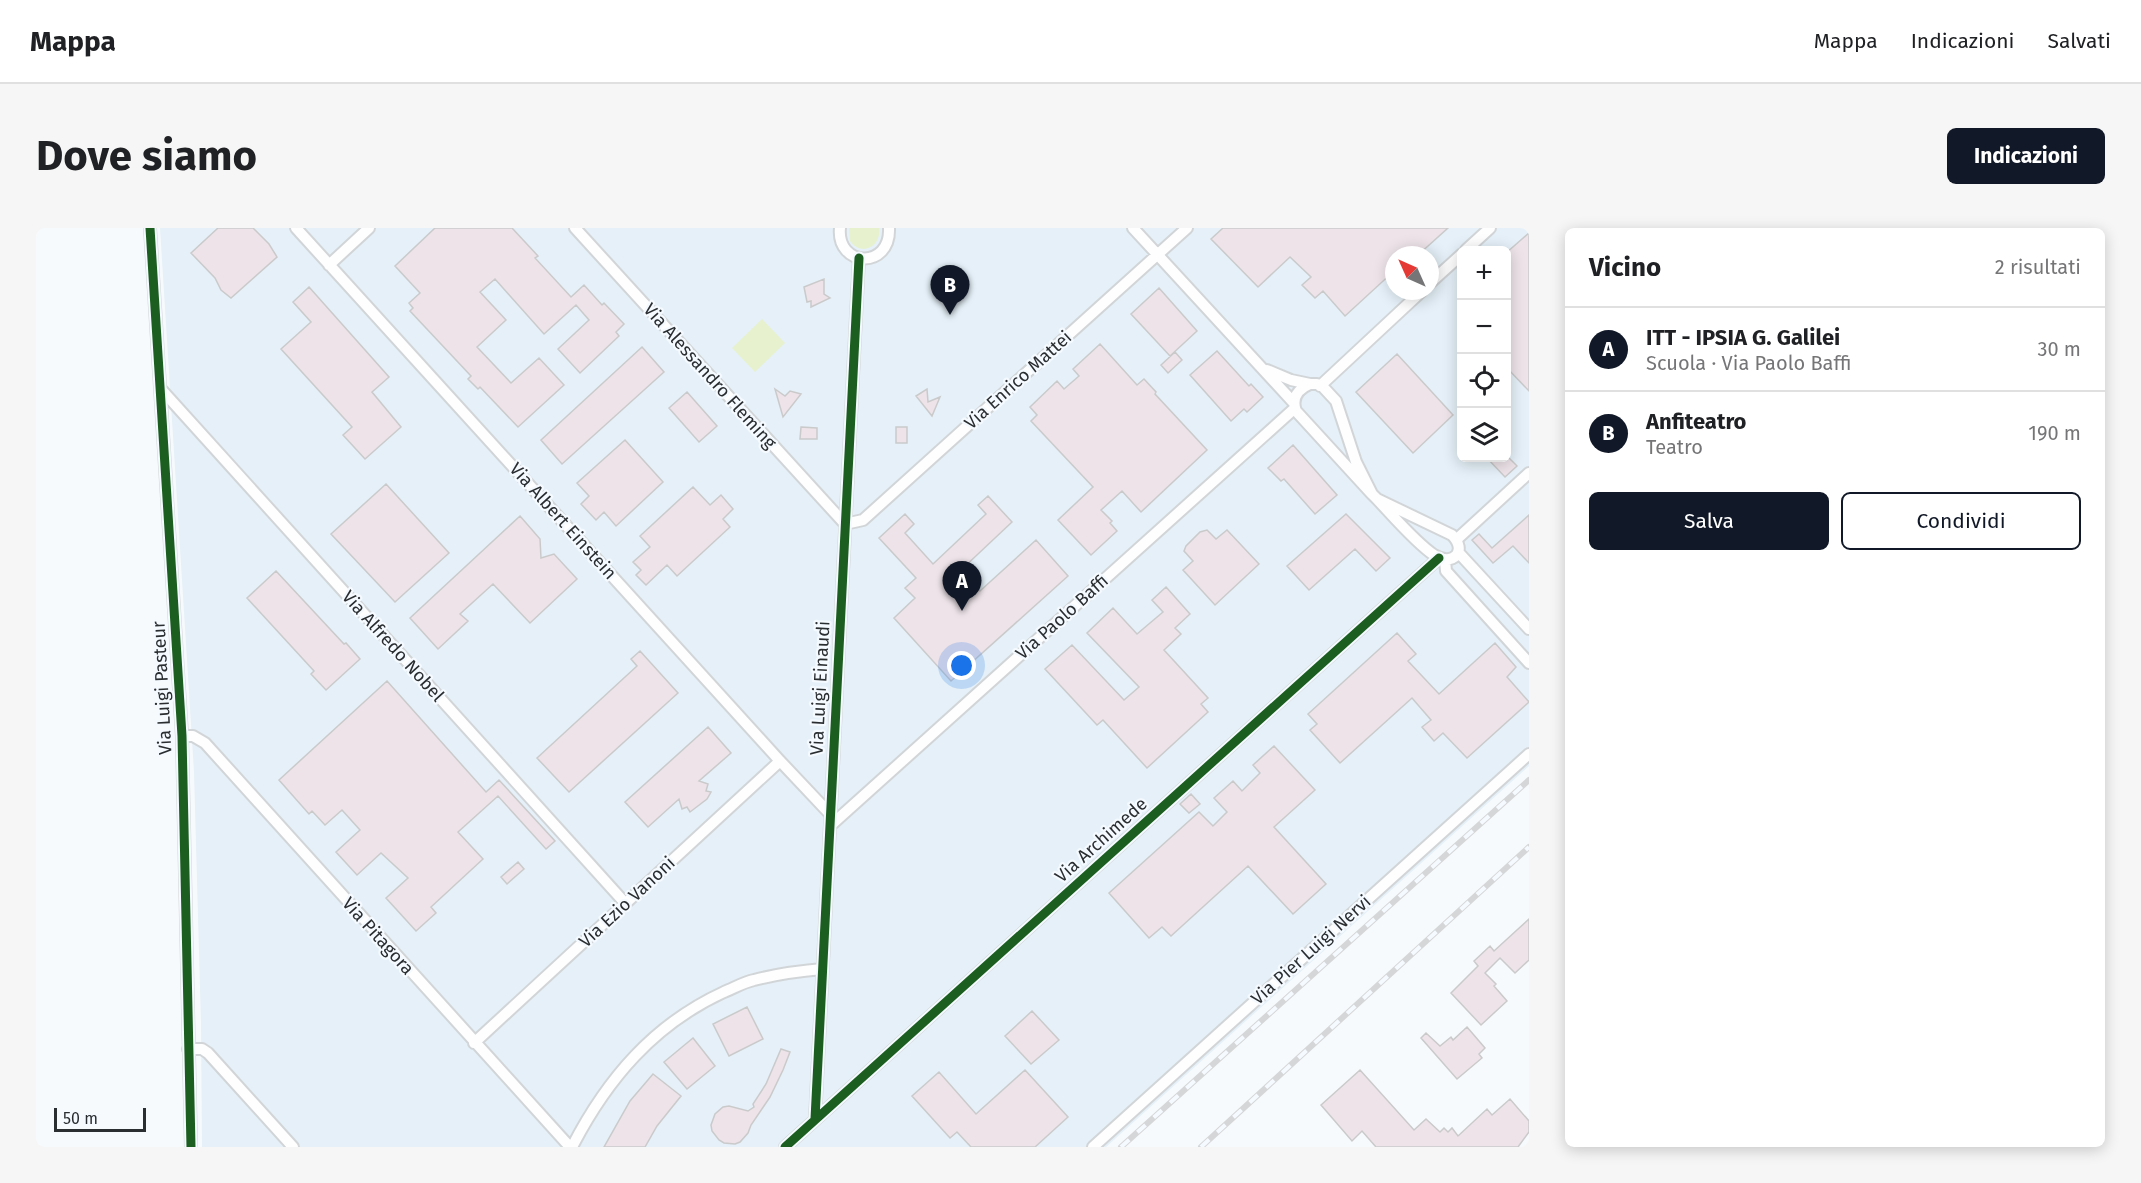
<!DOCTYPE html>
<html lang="it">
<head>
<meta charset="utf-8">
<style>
  :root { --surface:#fff; --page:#f6f6f6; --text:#202124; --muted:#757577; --line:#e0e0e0; --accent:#111827 }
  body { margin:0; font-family:"Fira Sans",sans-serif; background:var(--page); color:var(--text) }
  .controls { position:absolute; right:18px; top:18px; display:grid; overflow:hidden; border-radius:9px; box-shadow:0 3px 15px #0003 }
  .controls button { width:54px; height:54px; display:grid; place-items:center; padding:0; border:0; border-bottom:2px solid var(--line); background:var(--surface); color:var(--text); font:30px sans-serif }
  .compass { position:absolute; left:1349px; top:18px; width:54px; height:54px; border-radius:50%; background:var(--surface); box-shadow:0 3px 15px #0003; rotate:315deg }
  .scale { position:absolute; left:18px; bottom:15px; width:92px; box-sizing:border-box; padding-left:6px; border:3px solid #2b2e31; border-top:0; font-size:16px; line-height:21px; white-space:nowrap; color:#2b2e31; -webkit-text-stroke:4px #f4faff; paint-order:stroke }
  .you { position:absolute; left:926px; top:438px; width:21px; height:21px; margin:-15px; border:4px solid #fff; border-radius:50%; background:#1a73e8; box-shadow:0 0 0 9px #1a73e833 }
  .badge { display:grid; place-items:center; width:39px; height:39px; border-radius:50%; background:var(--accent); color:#fff; font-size:20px; font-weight:700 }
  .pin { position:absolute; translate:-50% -50px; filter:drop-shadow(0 2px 3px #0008) }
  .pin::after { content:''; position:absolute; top:32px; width:21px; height:18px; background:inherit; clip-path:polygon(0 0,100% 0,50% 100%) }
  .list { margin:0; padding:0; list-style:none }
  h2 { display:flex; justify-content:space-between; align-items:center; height:78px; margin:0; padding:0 24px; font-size:26px }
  h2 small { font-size:20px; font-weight:400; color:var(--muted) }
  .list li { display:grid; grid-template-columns:39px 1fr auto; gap:18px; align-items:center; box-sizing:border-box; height:84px; padding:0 24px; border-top:2px solid var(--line) }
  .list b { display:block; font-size:22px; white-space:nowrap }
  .list p { margin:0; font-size:20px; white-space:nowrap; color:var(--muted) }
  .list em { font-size:20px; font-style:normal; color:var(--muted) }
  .actions { display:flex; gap:12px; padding:18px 24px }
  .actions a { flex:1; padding:14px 0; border:2px solid var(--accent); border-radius:9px; text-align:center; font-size:21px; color:var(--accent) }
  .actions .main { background:var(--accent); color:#fff }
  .icon { flex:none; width:33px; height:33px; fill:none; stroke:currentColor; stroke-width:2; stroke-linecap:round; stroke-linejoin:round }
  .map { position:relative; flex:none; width:1493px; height:919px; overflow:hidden; border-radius:9px }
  header { display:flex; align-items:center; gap:36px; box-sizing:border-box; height:84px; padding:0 30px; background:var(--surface); border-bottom:2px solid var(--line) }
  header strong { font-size:28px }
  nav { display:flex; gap:33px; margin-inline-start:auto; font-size:21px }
  .intro { display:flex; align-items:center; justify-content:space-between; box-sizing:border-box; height:144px; padding:0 36px }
  h1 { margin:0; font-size:42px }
  .button { padding:15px 27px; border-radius:9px; background:var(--accent); color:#fff; font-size:21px; font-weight:700 }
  main { display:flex; gap:36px; padding:0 36px }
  aside { flex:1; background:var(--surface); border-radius:9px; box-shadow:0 3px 15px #0003 }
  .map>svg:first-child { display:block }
  .built { fill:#e5f0f8; fill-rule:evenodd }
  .green { fill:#e8f1ce }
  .building { fill:#ede3e9; stroke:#cacacb; stroke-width:1.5 }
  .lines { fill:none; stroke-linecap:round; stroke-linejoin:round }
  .minor-casing { stroke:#d2d5d7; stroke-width:14 }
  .minor { stroke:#fefeff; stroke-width:10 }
  .rail-casing { stroke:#d5d6d7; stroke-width:6 }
  .rail { stroke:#f4faff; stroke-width:4; stroke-dasharray:11; stroke-linecap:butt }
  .cycleway-casing { stroke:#f4faff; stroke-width:13 }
  .cycleway { stroke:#1b5e20; stroke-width:9 }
  .labels { text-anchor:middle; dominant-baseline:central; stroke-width:4.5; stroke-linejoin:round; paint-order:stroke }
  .street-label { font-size:18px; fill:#2b2e31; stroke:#f4faff }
</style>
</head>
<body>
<header>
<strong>Mappa</strong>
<nav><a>Mappa</a><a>Indicazioni</a><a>Salvati</a></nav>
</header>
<div class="intro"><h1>Dove siamo</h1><a class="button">Indicazioni</a></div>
<main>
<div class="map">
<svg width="1493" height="919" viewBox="0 0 1493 919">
  <rect width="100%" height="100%" fill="#f7fafc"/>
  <path class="built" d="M124,0h1369v538l-423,381h-904l-1,-123 -7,-252zM1426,22h44v208h-44zM1358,27h36v36h-36z"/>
  <path class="green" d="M813,0h30c3,19 -18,29 -29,13z
    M726,91l23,24 -30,29 -23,-24z"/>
  <path class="building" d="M182,0h35l16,16 8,13 -46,41 -10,-8 -6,-12 -24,-25z
    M399,0h77l26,28 -3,2 36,39 13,-12 18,20 2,-2 20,21 -8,8 3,4 -39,37 -22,-24 31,-29 -13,-15 -32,29 -49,-55 -15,13 26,28 -29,27 34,36 28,-25 25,27 -46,42 -38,-40 -2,2 -10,-10 3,-3 -61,-65 3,-3 -4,-5 11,-10 -25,-27z
    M1187,0h225l-30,27h-24v16l-49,45 -22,-25 -8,7 -13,-13 9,-8 -21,-20 -32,30 -47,-48z
    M1493,5v158l-23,-24v-114z
    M788,51v15l6,4 -19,9v-6l-4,1 -3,-15z
    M273,59l80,90 -17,15 29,35 -36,32 -22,-24 9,-8 -71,-78 30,-27 -18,-20z
    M1123,60l38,43 -27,25 -39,-42z
    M1064,116l37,41 7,-6 12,13 -1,2 52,56 -66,62 -19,-21 -21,19 11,11 -2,2 7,8 -26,24 -33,-35 35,-33 -62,-66 6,-6 -7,-8 27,-26 7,8 15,-13 -6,-7z
    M606,119l22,25 -102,92 -21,-24z
    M1181,123l32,35 2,-2 12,13 -16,15 -3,-3 -13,12 -41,-46z
    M1139,124l7,8 -14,13 -7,-8z
    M1361,126l56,61 -40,38 -57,-61z
    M739,161l10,7 5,-5 11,3 -18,23z
    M891,161l1,13 12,-5 -8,19 -16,-20z
    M651,164l30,34 -18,16 -30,-34z
    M765,199l16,1v11h-17z
    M860,199h11v16h-11z
    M589,212l38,42 -47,44 -12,-14 -8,8 -15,-16 8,-8 -12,-13z
    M1257,217l44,50 -22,19 -31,-35 -3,2 -13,-13z
    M1451,230h22l8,8 -12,11z
    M350,256l63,69 -54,49 -64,-68z
    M657,259l17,18 11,-10 12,14 -10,10 7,8 -53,49 -10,-11 -21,20 -10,-10 5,-5 -8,-8 17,-15 -10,-11z
    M952,268l24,26 -51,48 19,21 56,-51 32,36 -117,105 -57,-63 21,-20 -10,-10 11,-10 -37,-40 26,-24 9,10 -9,9 28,31 53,-50 -8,-9z
    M1310,286l44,44 -14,13 -21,-22 -46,41 -22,-24z
    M1493,287v48l-16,-17 -20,17 -21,-23 7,-6 13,14z
    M484,288l20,23 1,19 13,-4 23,25 -47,44 -37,-39 -33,30 8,7 -30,28 -28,-31z
    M1171,302l9,9 11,-9 32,34 -44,41 -32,-35 10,-9 -9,-10 2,-5 14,-14z
    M240,343l68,73 2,-1 14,16 -34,31 -15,-16 3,-3 -67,-73z
    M1130,359l24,27 -15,14 6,6 -17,16 44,48 -7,6 7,8 -61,56 -44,-48 -6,5 -52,-56 27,-24 52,55 15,-13 -52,-54 26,-25 24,26 26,-22 -11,-12z
    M1361,405l19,21 -8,7 31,33 56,-51 21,24 -9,10 22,25 -62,56 -24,-25 -9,8 -12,-14 9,-7 -19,-22 -72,65 -30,-33 7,-6 -9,-10z
    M604,423l38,42 -109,99 -32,-34 100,-92 -6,-7z
    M351,453l99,111 13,-12 56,61 -9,8 -48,-53 -40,36 25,27 -52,48 5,6 -20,18 -30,-33 22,-20 -27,-25 -24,22 -21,-23 24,-22 -18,-20 -17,15 -13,-14 -3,3 -30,-34z
    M672,499l23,26 -32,28 9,3 -2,7 5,1 -4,7 -17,13 -3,-5 -5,2 -3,-10 -31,28 -23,-25z
    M1238,518l41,44 -41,37 52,57 -33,30 -45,-48 -77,70 -9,-9 -13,11 -40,-45 90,-81 14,14 14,-14 -13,-14 19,-17 9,10 18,-18 -7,-8z
    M1155,566l9,10 -11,9 -9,-9z
    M482,634l6,7 -17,15 -6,-7z
    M1493,691v41l-14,13 -15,-15 -15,15 11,11 -2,2 13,15 -26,24 -30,-32 27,-27 -4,-5 16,-15 4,5z
    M711,779l16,32 -34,17 -16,-32z
    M996,783l27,29 -28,24 -26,-28z
    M1431,799l18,21 -6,6 3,4 -25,21 -36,-41 5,-5 14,13 11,-9 2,3z
    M657,810l22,28 -28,23 -23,-27z
    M745,821l9,3 -7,18 -13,27 -19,28 -3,8 -8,9 -5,2 -11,-1 -5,-3 -7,-9 -1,-6 4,-11 8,-7 6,-1 19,5 6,-4 -1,-3 13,-20z
    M989,842l43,47 -33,30h-64l-14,-15 -7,6 -38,-42 27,-24 37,42z
    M1324,842l54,60 12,-11 14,13 4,-4 4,4 4,-4 6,8 29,-27 5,6 18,-16 19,22v11l-11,15h-142l-14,-16 -10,10 -31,-36z
    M617,846l28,22 -24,30 -12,21h-41l26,-46z"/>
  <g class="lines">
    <g class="minor-casing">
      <path id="minor" d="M114,0l32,508 9,411
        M260,0l484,533 50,53
        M539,0l270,296 18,-4 324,-292
        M804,0c-4,39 51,42 49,0
        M1097,0l161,175
        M1430,22l24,-22
        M293,37l40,-37
        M1394,55l32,-29
        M1231,142l24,10 19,4
        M1274,156h7l6,3 13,14 20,61 16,32 -76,-83c-5,-13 2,-22 14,-27z
        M1284,158l102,-95
        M124,160l465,515
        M1336,266l5,5c16,17 39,44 57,56 19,12 34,-4 18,-20l-75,-36
        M1420,312l73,-67
        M1422,324l71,77
        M1409,332l1,11 83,92
        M146,508h11l12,7 365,404
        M794,598l465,-418
        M438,815l306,-282
        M152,821h14l6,4 85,94
        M779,891l44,-861
        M536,919c35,-68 82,-123 152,-155 10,-4 20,-10 30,-12 23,-6 45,-9 68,-11
        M749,919l654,-589
        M1057,919l436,-393"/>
    </g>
    <use href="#minor" class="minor"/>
    <g class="rail-casing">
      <path id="rail" d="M1085,919l408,-367
        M1165,919l328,-300"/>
    </g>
    <use href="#rail" class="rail"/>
    <g class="cycleway-casing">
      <path id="cycleway" d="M114,0l32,508 9,411
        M779,891l44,-861
        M749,919l654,-589"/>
    </g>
    <use href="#cycleway" class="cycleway"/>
  </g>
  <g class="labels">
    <g class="street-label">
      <text transform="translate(674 148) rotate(48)">Via Alessandro Fleming</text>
      <text transform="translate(982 152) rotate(-42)">Via Enrico Mattei</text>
      <text transform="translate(527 293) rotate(48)">Via Albert Einstein</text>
      <text transform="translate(1026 389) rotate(-42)">Via Paolo Baffi</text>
      <text transform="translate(357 418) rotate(48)">Via Alfredo Nobel</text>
      <text transform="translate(126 460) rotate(-93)">Via Luigi Pasteur</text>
      <text transform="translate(784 460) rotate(-87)">Via Luigi Einaudi</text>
      <text transform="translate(1065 612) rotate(-42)">Via Archimede</text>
      <text transform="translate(591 674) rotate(-43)">Via Ezio Vanoni</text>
      <text transform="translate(342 708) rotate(48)">Via Pitagora</text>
      <text transform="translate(1275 722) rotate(-42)">Via Pier Luigi Nervi</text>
    </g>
  </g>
</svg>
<div class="controls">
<button>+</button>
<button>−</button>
<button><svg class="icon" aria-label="locate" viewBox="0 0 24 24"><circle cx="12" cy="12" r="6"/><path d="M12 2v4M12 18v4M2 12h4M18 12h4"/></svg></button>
<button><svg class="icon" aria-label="layers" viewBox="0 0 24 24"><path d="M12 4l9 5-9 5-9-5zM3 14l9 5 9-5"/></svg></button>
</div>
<svg class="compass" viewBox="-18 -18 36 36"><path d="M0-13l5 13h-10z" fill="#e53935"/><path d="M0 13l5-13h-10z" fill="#757577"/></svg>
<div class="scale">50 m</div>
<div class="you"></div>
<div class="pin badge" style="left:926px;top:383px">A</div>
<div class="pin badge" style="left:914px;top:87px">B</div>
</div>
<aside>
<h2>Vicino<small>2 risultati</small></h2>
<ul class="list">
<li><span class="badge">A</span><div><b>ITT - IPSIA G. Galilei</b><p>Scuola · Via Paolo Baffi</p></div><em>30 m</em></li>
<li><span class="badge">B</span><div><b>Anfiteatro</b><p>Teatro</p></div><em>190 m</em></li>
</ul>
<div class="actions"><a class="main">Salva</a><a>Condividi</a></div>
</aside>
</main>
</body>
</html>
